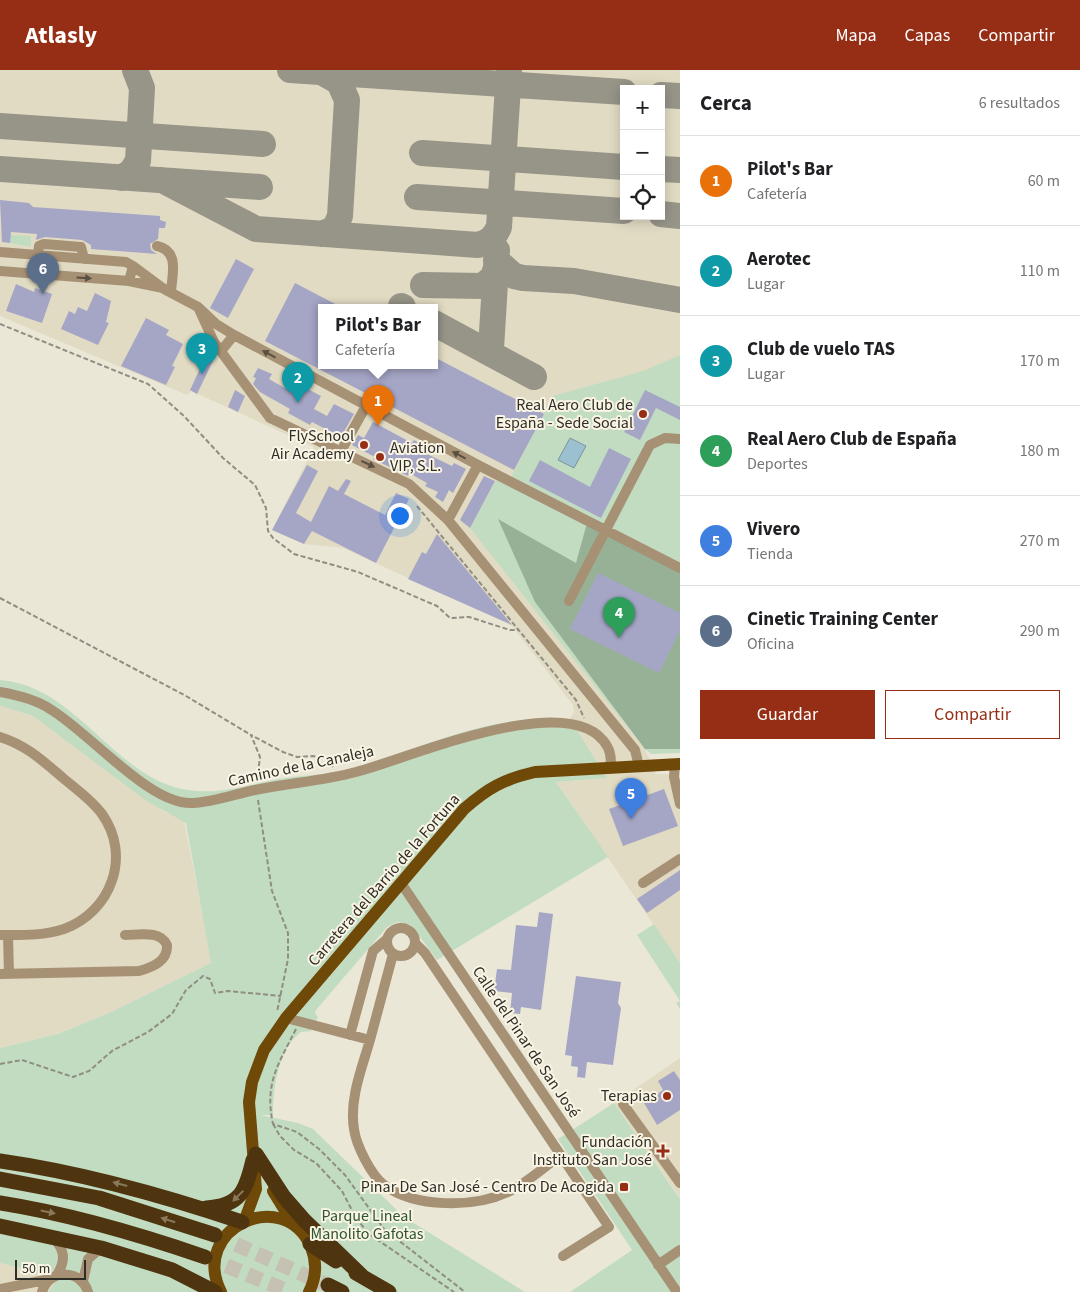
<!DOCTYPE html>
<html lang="es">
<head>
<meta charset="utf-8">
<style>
  :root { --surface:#fff; --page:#f6f6f6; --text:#202124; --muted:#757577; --line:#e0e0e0; --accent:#962e16 }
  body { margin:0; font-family:"Source Sans 3",sans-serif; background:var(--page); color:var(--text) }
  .controls { position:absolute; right:15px; top:15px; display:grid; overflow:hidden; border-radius:0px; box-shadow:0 2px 12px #0003 }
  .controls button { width:45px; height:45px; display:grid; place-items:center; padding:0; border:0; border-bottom:1px solid var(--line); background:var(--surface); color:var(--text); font:25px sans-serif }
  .scale { position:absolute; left:15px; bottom:12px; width:71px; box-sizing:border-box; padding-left:5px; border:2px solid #2f2d27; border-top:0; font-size:14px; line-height:18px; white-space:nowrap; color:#2f2d27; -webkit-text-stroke:4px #f9f4e4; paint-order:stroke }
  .you { position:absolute; left:399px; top:445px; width:18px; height:18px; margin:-12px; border:4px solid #fff; border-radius:50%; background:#1a73e8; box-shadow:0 0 0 8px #1a73e833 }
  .badge { display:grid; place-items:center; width:32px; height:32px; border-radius:50%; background:var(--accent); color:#fff; font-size:16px; font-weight:700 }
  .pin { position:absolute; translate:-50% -41px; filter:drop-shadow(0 1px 2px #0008) }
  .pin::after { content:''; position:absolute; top:26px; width:18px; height:15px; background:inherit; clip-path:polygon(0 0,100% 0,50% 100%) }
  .popup { position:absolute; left:318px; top:234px; width:120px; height:65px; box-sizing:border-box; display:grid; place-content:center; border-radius:0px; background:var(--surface); filter:drop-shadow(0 1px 4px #0005); font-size:16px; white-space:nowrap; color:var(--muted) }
  .popup b { font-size:19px; color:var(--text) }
  .popup::after { content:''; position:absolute; left:50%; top:100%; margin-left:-10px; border:10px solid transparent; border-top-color:var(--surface) }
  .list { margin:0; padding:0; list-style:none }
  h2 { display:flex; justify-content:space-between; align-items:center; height:65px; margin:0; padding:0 20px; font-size:21px }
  h2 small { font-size:16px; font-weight:400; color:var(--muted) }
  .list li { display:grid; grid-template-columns:32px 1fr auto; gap:15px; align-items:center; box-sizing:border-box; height:90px; padding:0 20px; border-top:1px solid var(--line) }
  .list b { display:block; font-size:19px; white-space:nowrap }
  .list p { margin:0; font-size:16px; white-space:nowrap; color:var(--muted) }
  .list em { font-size:16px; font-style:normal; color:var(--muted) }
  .actions { display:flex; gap:10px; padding:15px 20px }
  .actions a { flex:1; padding:11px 0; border:1px solid var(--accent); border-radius:0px; text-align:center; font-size:18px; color:var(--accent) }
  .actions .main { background:var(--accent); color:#fff }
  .icon { flex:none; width:28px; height:28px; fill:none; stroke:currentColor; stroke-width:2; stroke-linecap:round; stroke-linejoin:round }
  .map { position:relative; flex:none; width:680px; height:1222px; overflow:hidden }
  header { display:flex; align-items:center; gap:30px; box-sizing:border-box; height:70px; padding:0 25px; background:var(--accent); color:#fff }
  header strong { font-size:24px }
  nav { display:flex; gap:28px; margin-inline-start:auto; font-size:18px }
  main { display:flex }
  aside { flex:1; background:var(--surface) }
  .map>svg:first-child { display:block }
  .built { fill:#e1dbc3; fill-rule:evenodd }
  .green { fill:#c2dcc2 }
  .forest { fill:#97b197 }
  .water { fill:#9bc0d0; stroke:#7b949d }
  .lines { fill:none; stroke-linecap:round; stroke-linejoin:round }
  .taxiway { stroke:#979488; stroke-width:26 }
  .building { fill:#a5a6c6 }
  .highway-tunnel { stroke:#c5c2b4; stroke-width:15; stroke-dasharray:15 8; stroke-linecap:butt }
  .path { stroke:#908d82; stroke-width:2; stroke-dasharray:5 2.5; stroke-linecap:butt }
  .minor { stroke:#a79175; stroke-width:10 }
  .major { stroke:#6f4907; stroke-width:12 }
  .highway { stroke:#4f350f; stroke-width:15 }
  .oneway { fill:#595042 }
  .oneway2 { fill:#8a785a }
  .poi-dot { fill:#962e16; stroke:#f9f4e4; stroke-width:2 }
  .labels { text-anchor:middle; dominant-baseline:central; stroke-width:4; stroke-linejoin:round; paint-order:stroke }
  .poi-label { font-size:16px; fill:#2f2d27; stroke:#f9f4e4; text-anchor:end }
  .street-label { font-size:16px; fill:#2f2d27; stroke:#f9f4e4 }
  .park-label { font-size:16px; fill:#2d5530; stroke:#f9f4e4 }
</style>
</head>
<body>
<header>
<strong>Atlasly</strong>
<nav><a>Mapa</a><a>Capas</a><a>Compartir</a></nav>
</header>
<main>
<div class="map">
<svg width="680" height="1222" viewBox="0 0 680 1222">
  <rect width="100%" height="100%" fill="#ebe7d7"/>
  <path class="built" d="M0,0h680v495l-35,184 11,25h12l10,6 2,-2v185l-124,-181 51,-4 -37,-59 4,-7 -1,-7 -61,-79 -169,-78 -39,-4 -32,-14 42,-83 -123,-56 -4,4 -187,-79zM624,19h37v127h-37zM322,237h112v58h-112z
    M0,636l33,10 131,96 20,8 28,143 -103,50 -51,21 -58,14z
    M680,988v140l-66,-95z
    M0,1193l29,7 48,22h-77z"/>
  <path class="green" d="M10,165l21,1v11l-21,-4z
    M680,285v398l-29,1 -6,-5 -175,-221 26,-48 11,5 46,-89 90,-25z
    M0,610c81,6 116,106 197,111 28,2 55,-7 82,-12 23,-4 48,-4 71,-10 48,-12 93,-34 141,-44 26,-5 53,-6 79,-6l37,59 -51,4 52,75 -171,103 -26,-35 -14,-3 -10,5 -71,83 -1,3 3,4 -7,14 -10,1c-23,17 -28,56 -28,83h-13l38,8 15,6 91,88 121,75h-477l8,-10 -27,-12 -29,-7v-215l58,-14 51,-21 102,-50 -25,-140 -38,-21 -115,-86 -33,-10z
    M654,854l26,39v46l-4,-6 4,-2 -43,-66z
    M614,1033l66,96v93h-110l62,-42 -74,-111z"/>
  <path class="forest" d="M498,449l78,44 11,-40 93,42v184h-35l-110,-147z"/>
  <path class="water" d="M570,368l16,8 -12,22 -16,-8z"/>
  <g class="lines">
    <path class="taxiway" d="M290,0l334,22
      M321,2l18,10 8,18 -7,116 -5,12 -13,6
      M661,25l19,1
      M0,56l263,18
      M422,83l202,14
      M0,99l260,18
      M661,99l19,1
      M121,108l10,-6 7,-11 4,-73 -7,-18
      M162,110l94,49 222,16c11,-3 16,-7 21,-18l10,-157
      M417,127l207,14
      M661,144l19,2
      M497,180l-6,99 4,7 39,21
      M496,190l18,16 9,2 51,3 106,19
      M423,215l60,1 10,-9 3,-9
      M401,236l2,1
      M434,253l61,33"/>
  </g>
  <path class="building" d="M0,130l29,3 4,4 127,9v4l6,2 -1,6h-6l-1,11 -8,5 1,6 6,4 -66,-5v-4l-9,-5 -37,-3 -9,3 1,-6 -26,-2 -1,11 -8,-1z
    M236,189l18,10 -26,49 -18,-10z
    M295,213l46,24h-19v58h112v-8l110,57 -30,56 -249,-129z
    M16,214l18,8 1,-4 17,6 -10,29 -36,-12z
    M95,223l16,8 -5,21 3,1 -11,22 -37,-16 8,-18 6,3 3,-7 9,4z
    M146,248l23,12 -3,5 17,9 -11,22 3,1 -9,18 -45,-19z
    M205,288l8,3 -16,33 -7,-4z
    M258,298l14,6 -3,5 28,16 5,-9 19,10 -7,13 13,7 7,-12 20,10 -13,23 -29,-15 -2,3 -22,-12 2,-4 -30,-17 -7,-8 3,-6 -3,-1z
    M235,320l10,6 -7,16 -10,-5z
    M645,320l35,17v13l-24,-12 -16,32 -16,-8z
    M373,352l39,21 2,-3 14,8 -3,5 27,13 2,-3 12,6 -13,24 -4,-3 -6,12 -8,-5 3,-5 -13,-6 2,-3 -18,-10 -1,3 -35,-17 2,-2 -23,-12 6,-10 6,3z
    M609,378l22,11 -30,59 -72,-37 11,-21 50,27z
    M307,395l11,6 -22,42 15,9 18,-36 9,5 8,-12 5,2 -7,13 41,21 11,-22 13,6 -33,64 -64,-32 -8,13 -32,-14z
    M484,406l11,5 -25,47 -10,-8z
    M437,464l75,91 -104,-46 14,-27 4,2z
    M598,503l82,40v17l-21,43 -89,-44z
    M664,719l14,37 -55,20 -14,-37z
    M680,800v20l-33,23 -10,-14z
    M539,842l14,2 -12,96 -20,-3 -1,7 -10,-1 2,-20 -18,-2 3,-22 14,1 5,-45 21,2z
    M576,906l45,6 -3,21 3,5 -8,57 -26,-3 -2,16 -8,-1 1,-10 -7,-1 1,-10 -7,-1z
    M674,1001l6,9v30l-23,15 -13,-22 19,-13 -5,-9z"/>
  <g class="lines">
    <path class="highway-tunnel" d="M215,1165l112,50
      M205,1187l85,35"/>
    <path class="path" d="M0,254l148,60 36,32 39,42 32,27 11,23 2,23 5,7 21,16 64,18 79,34 13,12 19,-1 41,13h9
      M417,436l159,194 8,18
      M0,528l186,98 65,39
      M257,711l3,-24 -9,-22 32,17 14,5 16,-1 13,3 7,8
      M258,730l14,91 16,42v26l-11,53
      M296,959c-17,34 -32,54 -23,95l24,8 22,17 26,26 39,54 81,63
      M0,994l22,-4 51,17 16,-6 23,-20 36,-19 24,-18 14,-24 17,-14 7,3 5,14 13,-2 53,5
      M273,1054l7,12 14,14 22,13 26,28 14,27 13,16 85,58"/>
    <path class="minor" d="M157,176c23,5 15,29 14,46
      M0,182l126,10 7,4 -4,15 -129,-10
      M38,185l1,-9 5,-2 37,3 3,12
      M133,196l31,23 34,18 18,17 18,11 244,130 -30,55
      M129,211l34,7
      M198,237l16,35 56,76 139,66 39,36 187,230 4,16
      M221,281l13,-16
      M341,381l25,-45
      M478,395l202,103
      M569,531l81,-156 15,-7 15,1
      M0,622c17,3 35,7 50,17 38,22 100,97 143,94 21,-1 42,-9 62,-13 34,-7 68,-9 101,-18 49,-12 217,-87 251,-26 4,6 4,14 4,22
      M0,667c26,8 43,24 63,41 13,11 29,22 39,36 30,42 9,98 -38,115 -21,7 -43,6 -64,6
      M675,694l-1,13 6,27
      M401,813l276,409
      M643,813l37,-24
      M387 872a14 14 0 1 1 28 0a14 14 0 1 1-28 0Z
      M8,865l1,39
      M416,874l9,9 184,274 -46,29
      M0,904l139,-3c14,-4 29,-10 28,-26 -7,-15 -28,-10 -42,-10
      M286,948l84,22c-8,28 -21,59 -16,89 2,16 17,46 30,56 31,23 90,23 124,7 19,-9 36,-25 53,-37
      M350,965l23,-84 14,-12
      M370,970l23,-86
      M623,1034l57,79
      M53,1167c12,13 13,23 4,38
      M658,1195l22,-15
      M83,1211l5,-22 13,-11
      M0,1219l50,-10
      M42,1222c7,-24 39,-23 46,0"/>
    <path class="major" d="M273,1121l21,34
      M244,1152l12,-33 -7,-87 3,-20 12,-32 22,-32 178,-209c24,-21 40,-30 71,-37l145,-8
      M221,1222c-32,-64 63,-107 90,-45 6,15 5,31 -2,45"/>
    <path class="highway" d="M256,1084l28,43 20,23 59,57
      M0,1091c84,12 162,34 242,61
      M0,1109l99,19 116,37
      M0,1133c70,11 138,31 205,54
      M206,1138c35,-2 40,-18 47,-48
      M0,1156l101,22 71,22 43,22
      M310,1174l26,17
      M356,1203l33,19
      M328,1215l14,7"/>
  </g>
  <defs><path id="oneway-solid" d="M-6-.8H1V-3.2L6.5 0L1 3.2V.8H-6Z" transform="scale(1.25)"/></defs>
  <g class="oneway">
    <use href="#oneway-solid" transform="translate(84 208) rotate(4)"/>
    <use href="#oneway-solid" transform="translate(269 284) rotate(-152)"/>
    <use href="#oneway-solid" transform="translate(459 385) rotate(-152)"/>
    <use href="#oneway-solid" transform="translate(368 394) rotate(25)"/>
  </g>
  <g class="oneway2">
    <use href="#oneway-solid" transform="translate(120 1114) rotate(-165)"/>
    <use href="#oneway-solid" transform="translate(238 1126) rotate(135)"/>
    <use href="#oneway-solid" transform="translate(48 1142) rotate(12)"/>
    <use href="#oneway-solid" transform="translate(168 1150) rotate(-162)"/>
  </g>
  <g class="poi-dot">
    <circle cx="643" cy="344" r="5"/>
    <circle cx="364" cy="375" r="5"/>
    <circle cx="380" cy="387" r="5"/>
    <circle cx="667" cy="1026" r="5"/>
    <path d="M660.5 1073.5h5v5h5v5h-5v5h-5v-5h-5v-5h5z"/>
    <rect x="619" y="1112" width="10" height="10" rx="2.5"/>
  </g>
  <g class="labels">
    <g class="poi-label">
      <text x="633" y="335">Real Aero Club de<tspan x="633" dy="18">España - Sede Social</tspan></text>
      <text x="354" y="366">FlySchool<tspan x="354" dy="18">Air Academy</tspan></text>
      <text x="390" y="378" text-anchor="start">Aviation<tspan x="390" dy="18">VIP, S.L.</tspan></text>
      <text x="657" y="1026">Terapias</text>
      <text x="652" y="1072">Fundación<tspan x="652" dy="18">Instituto San José</tspan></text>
      <text x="614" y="1117">Pinar De San José - Centro De Acogida</text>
    </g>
    <g class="street-label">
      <text transform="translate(301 696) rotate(-12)">Camino de la Canaleja</text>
      <text transform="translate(384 810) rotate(-49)">Carretera del Barrio de la Fortuna</text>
      <text transform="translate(526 972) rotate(56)">Calle del Pinar de San José</text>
    </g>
    <g class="park-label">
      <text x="367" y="1146">Parque Lineal<tspan x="367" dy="18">Manolito Gafotas</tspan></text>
    </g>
  </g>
</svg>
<div class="controls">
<button>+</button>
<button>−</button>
<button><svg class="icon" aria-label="locate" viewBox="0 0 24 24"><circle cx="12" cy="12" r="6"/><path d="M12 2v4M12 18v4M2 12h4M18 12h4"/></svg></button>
</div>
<div class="scale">50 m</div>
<div class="you"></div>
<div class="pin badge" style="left:378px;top:356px;background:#e8710a">1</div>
<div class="popup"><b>Pilot's Bar</b>Cafetería</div>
<div class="pin badge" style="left:298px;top:333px;background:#0f9aa8">2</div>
<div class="pin badge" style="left:202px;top:304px;background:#0f9aa8">3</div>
<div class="pin badge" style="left:619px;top:568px;background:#2e9e5b">4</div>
<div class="pin badge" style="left:631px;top:749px;background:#3f7fe0">5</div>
<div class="pin badge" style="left:43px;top:224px;background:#5c6f8a">6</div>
</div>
<aside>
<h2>Cerca<small>6 resultados</small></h2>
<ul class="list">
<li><span class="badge" style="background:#e8710a">1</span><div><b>Pilot's Bar</b><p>Cafetería</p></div><em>60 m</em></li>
<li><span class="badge" style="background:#0f9aa8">2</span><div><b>Aerotec</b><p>Lugar</p></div><em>110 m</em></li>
<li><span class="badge" style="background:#0f9aa8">3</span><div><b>Club de vuelo TAS</b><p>Lugar</p></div><em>170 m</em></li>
<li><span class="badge" style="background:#2e9e5b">4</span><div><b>Real Aero Club de España</b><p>Deportes</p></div><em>180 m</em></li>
<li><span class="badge" style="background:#3f7fe0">5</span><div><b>Vivero</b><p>Tienda</p></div><em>270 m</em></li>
<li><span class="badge" style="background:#5c6f8a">6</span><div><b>Cinetic Training Center</b><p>Oficina</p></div><em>290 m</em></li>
</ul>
<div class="actions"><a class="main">Guardar</a><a>Compartir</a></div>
</aside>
</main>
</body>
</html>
